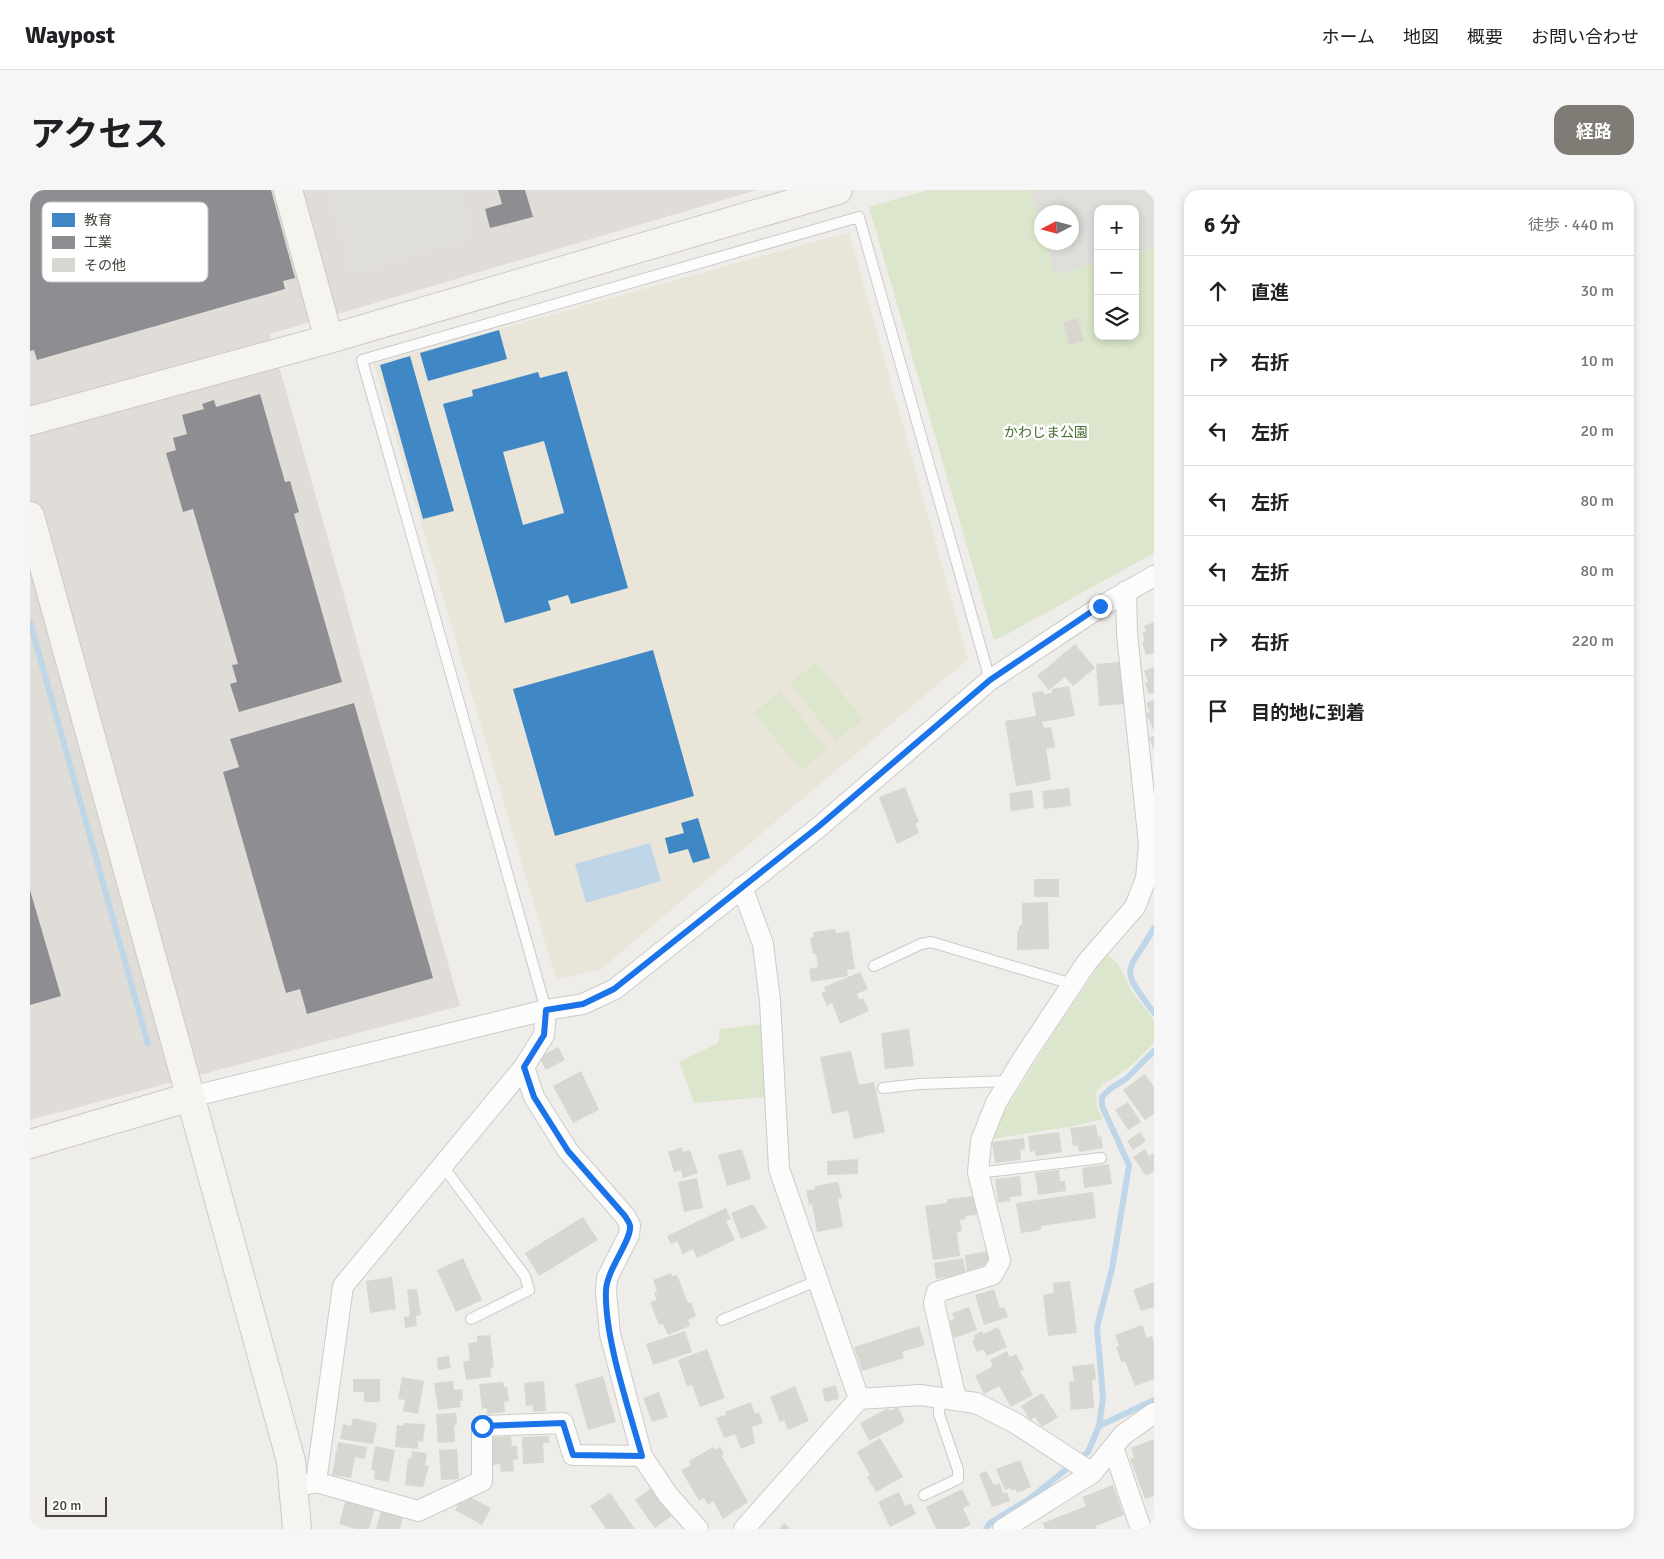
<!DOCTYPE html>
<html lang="ja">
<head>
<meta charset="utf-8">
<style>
  :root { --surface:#fff; --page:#f6f6f6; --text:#202124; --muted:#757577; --line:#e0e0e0; --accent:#7f7c75 }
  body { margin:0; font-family:Signika,"Noto Sans JP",sans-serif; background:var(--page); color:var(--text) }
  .controls { position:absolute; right:15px; top:15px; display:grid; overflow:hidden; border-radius:10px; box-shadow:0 2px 8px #0003 }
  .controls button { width:45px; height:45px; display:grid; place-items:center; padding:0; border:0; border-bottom:1px solid var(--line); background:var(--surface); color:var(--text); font:25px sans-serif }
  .compass { position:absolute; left:1004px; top:15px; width:45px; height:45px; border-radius:50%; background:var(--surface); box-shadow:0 2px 8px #0003; rotate:264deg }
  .scale { position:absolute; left:15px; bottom:12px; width:62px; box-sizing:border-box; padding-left:5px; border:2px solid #433f37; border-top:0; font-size:14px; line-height:18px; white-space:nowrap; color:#433f37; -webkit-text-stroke:4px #fff; paint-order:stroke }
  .stop { position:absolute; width:15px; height:15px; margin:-11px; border:4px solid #1a73e8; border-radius:50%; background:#fff }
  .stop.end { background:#1a73e8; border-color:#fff; box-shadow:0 1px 5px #0008 }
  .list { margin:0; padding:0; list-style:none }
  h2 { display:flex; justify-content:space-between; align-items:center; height:65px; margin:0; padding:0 20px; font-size:21px }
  h2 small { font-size:16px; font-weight:400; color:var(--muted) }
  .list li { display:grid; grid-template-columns:32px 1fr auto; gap:15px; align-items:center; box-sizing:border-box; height:70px; padding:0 20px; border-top:1px solid var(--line) }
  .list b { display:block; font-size:19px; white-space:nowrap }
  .list em { font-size:16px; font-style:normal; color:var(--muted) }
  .icon { flex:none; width:28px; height:28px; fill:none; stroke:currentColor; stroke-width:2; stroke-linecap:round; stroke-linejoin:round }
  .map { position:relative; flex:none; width:1124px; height:1339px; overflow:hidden; border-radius:15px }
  header { display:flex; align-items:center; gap:30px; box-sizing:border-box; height:70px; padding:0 25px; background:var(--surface); border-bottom:1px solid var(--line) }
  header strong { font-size:24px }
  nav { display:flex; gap:28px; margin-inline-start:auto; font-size:18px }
  .intro { display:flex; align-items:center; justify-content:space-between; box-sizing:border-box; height:120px; padding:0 30px }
  h1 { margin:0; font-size:35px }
  .button { padding:12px 22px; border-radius:15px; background:var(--accent); color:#fff; font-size:18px; font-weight:700 }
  main { display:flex; gap:30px; padding:0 30px }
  aside { flex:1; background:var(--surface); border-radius:15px; box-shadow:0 2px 8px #0003 }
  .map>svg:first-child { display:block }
  .industrial { fill:#e0ddd9 }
  .education { fill:#e9e5d9 }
  .green { fill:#dbe6cc; fill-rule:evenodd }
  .parking { fill:#e0deda }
  .water { fill:#bfd6e8 }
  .schools { fill:#3f88c5; fill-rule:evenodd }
  .industry { fill:#8d8d92 }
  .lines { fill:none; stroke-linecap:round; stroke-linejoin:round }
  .stream { stroke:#bfd6e8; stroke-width:6 }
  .building { fill:#d8d6d1 }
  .lane-casing { stroke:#cccbc7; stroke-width:12 }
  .street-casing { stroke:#cccbc7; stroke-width:22 }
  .secondary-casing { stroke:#cdcac1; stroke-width:30 }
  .lane { stroke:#fdfcfc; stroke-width:10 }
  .street { stroke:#fdfcfc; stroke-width:20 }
  .secondary { stroke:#f5f4ef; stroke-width:28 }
  .route { stroke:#1a73e8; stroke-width:6 }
  .labels { text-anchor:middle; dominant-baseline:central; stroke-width:5; stroke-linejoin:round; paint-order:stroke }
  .park-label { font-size:14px; fill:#466e31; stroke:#fff }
  .key { fill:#fff; stroke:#c7c5c3; stroke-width:1 }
  .key-label { font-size:14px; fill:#433f37 }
</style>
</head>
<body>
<header>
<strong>Waypost</strong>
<nav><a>ホーム</a><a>地図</a><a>概要</a><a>お問い合わせ</a></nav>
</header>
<div class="intro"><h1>アクセス</h1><a class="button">経路</a></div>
<main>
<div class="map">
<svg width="1124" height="1339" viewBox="0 0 1124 1339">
  <rect width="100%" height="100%" fill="#efede9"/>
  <path class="industrial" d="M0,0h727l-487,144 190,672 -430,114z"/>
  <path class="education" d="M819,42l119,427 -368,311 -44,9 -182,-615z"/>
  <path class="green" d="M897,0h227v363l-150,83 -10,4 -125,-433zM1068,19h37v127h-37zM1012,22h30v30h-30z
    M786,472l47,57 -27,22 -46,-58z
    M750,501l47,58 -26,21 -47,-57z
    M1077,764l11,10 14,28 22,28v23l-24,24 -28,18 -6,7 1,15 6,12 -29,7 -83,13 2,-9 64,-103z
    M732,834l4,73 -72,6 -15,-41 39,-19 2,-14z"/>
  <path class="parking" d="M298,0h132l13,48 -121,36z
    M1000,0h124v57l-19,5v-43h-37v53l-43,13 -9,-32 26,-1v-30h-30l-1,16z"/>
  <path class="water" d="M620,653l11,38 -75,22 -11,-39z"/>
  <path class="schools" d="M469,140l8,29 -79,22 -8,-28z
    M380,166l44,155 -31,8 -43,-154z
    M537,181l61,217 -57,16 -3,-9 -20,6 3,9 -46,13 -62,-219 30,-8 -1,-6 66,-18 2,6zM514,251l20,72 -41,12 -20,-73z
    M623,460l41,146 -139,40 -42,-147z
    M668,628l12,40 -17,5 -5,-14 -19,5 -4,-16 19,-5 -3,-10z"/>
  <path class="industry" d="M0,0h241l24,88 -12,3 2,8 -248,71 -3,-10 -4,1z
    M468,0h27l8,27 -43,11 -5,-19 17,-5z
    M230,204l25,88 5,-1 9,31 -5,2 48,168 -103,30 -9,-28 7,-2 -5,-17 6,-1 -45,-155 -10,3 -17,-59 10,-3 -3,-12 14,-4 -5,-19 22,-6 -2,-5 12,-4 2,7z
    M324,513l79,275 -126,36 -7,-25 -14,4 -63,-221 16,-5 -9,-28z
    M0,700l31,106 -31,9z"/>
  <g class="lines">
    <path class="stream" d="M0,432l118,422
      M1124,738c-27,47 -36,37 0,85
      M1069,1236l4,-28 -6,-71 15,-58 17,-104 -27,-59v-9l8,-8 17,-11 27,-27
      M956,1339l4,-6 39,-24 59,-47 11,-26 55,-26"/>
  </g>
  <path class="building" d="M1048,128l6,23 -15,4 -6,-23z
    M1124,432v31l-8,2 -4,-13 3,-1 -3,-8 4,-1 -2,-6z
    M1045,454l20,24 -22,18 -8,-9 -16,13 -12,-14z
    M1090,472l4,42 -25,2 -3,-42z
    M1124,477v26l-5,1 -4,-11 3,-1 -4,-11z
    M1039,496l6,30 -33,6 2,6 7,-1 4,20 -9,2 5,31 -35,6 -11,-65 31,-5 -4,-23 11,-2 1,3 8,-1v-4z
    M1124,510v31l-8,-18 4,-1 -4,-9z
    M1124,546v14l-5,-12z
    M875,597l14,35 -4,2 4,9 -22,11 -18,-47z
    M1039,598l2,18 -27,3 -2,-18z
    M1002,600l2,18 -23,3 -2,-18z
    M1004,689h25v18h-25z
    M1018,712l1,47 -32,1v-19h2v-5l3,-1v-22z
    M805,739l1,4 13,-2 6,38 -8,1 1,6 -37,6 -2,-13 9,-2 -2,-13h-3l-3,-16 3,-1v-5z
    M830,782l8,17 -11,5 3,6 3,-2 6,13 -29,13 -8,-21 -5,3 -6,-13 5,-2 -2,-4z
    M879,839l5,37 -29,3 -4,-36z
    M528,857l7,13 -19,10 -7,-13z
    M821,861l8,34 15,-3 11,50 -31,7 -6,-28 -16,3 -12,-57z
    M551,881l18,39 -26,13 -20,-37z
    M1115,884l9,13v27l-9,6 -22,-30z
    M1098,912l13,20 -13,8 -13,-20z
    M1066,935l2,12 3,-1 2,12 -24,4 -1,-7 -5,1 -3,-18z
    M1029,942l3,20 -26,4 -1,-5 -5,1 -2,-16z
    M1110,942l6,9 -13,9 -6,-9z
    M994,948l1,11 -5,1 1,10 -26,3 -3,-21z
    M652,957l1,5 7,-2 8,23 -15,5 -2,-8 -7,2 -6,-20z
    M712,959l9,30 -24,7 -9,-31z
    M1115,959l4,7 5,-3v18l-8,5 -13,-19z
    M828,969v15l-31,1v-14z
    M1079,974l3,20 -28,4 -2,-20z
    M1029,980l1,11h5l1,10 -28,4 -3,-22z
    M990,986l2,20 -12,1v4l-12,2 -3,-24z
    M667,988l6,30 -19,4 -6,-30z
    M808,992l4,16 -4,1 5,28 -26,5 -5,-28 -3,1 -3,-14 9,-2v-3z
    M1063,1002l3,26 -55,8v4l-20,3 -5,-30z
    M944,1006l3,19 -12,1 1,3 -6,1 2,11 -5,1 3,24 -27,4 -8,-54 22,-3v-4z
    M723,1014l14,24 -26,11 -10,-26z
    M696,1018l5,11 -5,2 9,19 -38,18 -4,-9 -10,5 -6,-13 -6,3 -4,-8z
    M553,1027l15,23 -59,36 -14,-23z
    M957,1061l2,7 -4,7 -18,6 -2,-16z
    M433,1068l19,42 -26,12 -19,-42z
    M933,1068l3,16 -30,5 -2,-16z
    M641,1083l1,3 5,-1 11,28 3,-1 5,14 -8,4 2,6 -22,9 -5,-11 -4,1 -9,-23 7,-2 -3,-7 3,-2 -4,-11z
    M362,1087l4,32 -26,4 -4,-32z
    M1040,1091l7,52 -29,3 -5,-41 11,-2 -1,-10z
    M1124,1092v25l-13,4 -8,-21z
    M387,1099l4,26 -5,1 1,10 -12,2 -1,-11 6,-1 -3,-26z
    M964,1099l6,19 4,-1 4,10 -24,8 -9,-30z
    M939,1117l8,23 -23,8 -5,-17 5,-2 -2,-6z
    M1112,1135l5,13 5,-2 2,6v37l-19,7 -10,-25 -3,2 -6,-16 3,-1 -4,-11z
    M889,1136l6,19 -23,7 2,6 -42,13 -8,-24z
    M968,1137l9,20 -20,9 -4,-7 -6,3 -5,-11 3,-2 -1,-4 8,-4 1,3z
    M655,1141l7,21 -39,13 -7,-21z
    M460,1145l4,32 -4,1 1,9 -25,3 -3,-19h7l-2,-18 9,-1v-6z
    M677,1159l18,49 -25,9 -8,-22 -5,2 -9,-27z
    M977,1161l3,6 6,-3 8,15 -4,2 13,24 -22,12 -12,-21 -15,8 -9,-18 18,-10 -3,-6z
    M419,1166l2,12 -13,2 -1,-12z
    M1064,1174l2,15 -4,1 2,28 -23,2 -2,-28 5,-1 -2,-15z
    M573,1186l13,46 -28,8 -13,-46z
    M372,1187l22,4 -6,33 -15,-3 2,-11 -7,-1z
    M323,1189h27v23h-16v-10h-11z
    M423,1191l1,9 8,-1 1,12h-3l1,6 -23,3 -4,-27z
    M514,1191l2,30 -13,1v-7l-7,1 -2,-23z
    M473,1192l1,5h3l2,14 -5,1 1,10 -18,2v-6l-5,1 -3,-25z
    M806,1195l3,14 -14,3 -3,-13z
    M765,1196l14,35 -21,9 -4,-10 -4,2 -10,-25z
    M629,1202l9,25 -16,5 -9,-24z
    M1012,1203l16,24 -16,10 -7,-10 -5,3 -9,-14z
    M721,1212l4,12 4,-2 4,11 -11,4 3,16 -14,6 -6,-15 -11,4 -8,-20 10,-3 -1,-3z
    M868,1217l7,15 -36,19 -9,-18 28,-15 2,3z
    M426,1223l1,12h-3l1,17 -17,1 -2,-29z
    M323,1228l24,5 -4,21 -33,-5 3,-15 8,2z
    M373,1233l22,1 -2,18 -5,-1v8l-23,-2 2,-22 6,1z
    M481,1246l1,10h5l1,13 -5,1 1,11 -13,1 -1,-8 -7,1 -3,-27z
    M519,1246v7h-6l1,20 -21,1 -1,-27z
    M850,1248l23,39 -27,15 -9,-15 3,-2 -13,-23z
    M1124,1249v57l-9,3 -15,-40 4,-2 -3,-9z
    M308,1252l29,5 -2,12 -10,-2 -4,21 -19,-3z
    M345,1256l20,4 -6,32 -15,-3 1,-8 -4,-1z
    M683,1257l2,3 5,-3 4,7 -2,2 26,46 -25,17 -10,-18 -5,4 -4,-7 -5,3 -18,-31 10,-5 -2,-4z
    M427,1259l2,30 -18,1 -2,-30z
    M382,1261l15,2 -2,13h4l-6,21 -18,-2 3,-27 3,1z
    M990,1270l11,27 -14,6 -2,-4 -4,2 -1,-3 -5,2 -9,-21z
    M956,1281l8,14 6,-2 3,10 4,-1 3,9 -18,6 -13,-33z
    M1083,1295l11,30 -28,11 1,3h-52l-2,-6 43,-17 -4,-9z
    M622,1297l21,28 -18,13 -20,-28z
    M932,1299l8,16 -7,3 8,17 -9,4h-26l-10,-22z
    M869,1302l6,14 6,-3 5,11 -26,13 -12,-25z
    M580,1303l25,36h-29l-16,-23z
    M438,1306l23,12 -9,17 -27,-15 5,-9 4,2z
    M316,1309l29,9 -6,21h-14l-16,-5z
    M351,1320l22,6 -3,13h-24z
    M754,1333l7,6h-12z"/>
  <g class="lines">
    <g class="lane-casing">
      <path id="lane" d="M844,776l47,-22 10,-2 141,42
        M516,820l-184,-650 497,-143 131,463
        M853,898l36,-4 91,-3
        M412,975l83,111 4,14 -58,29
        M948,983l123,-15
        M692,1130l97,-40
        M894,1305l34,-16v-9l-19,-56 1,-17"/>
    </g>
    <g class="street-casing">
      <path id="street" d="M712,697l21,57 7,57 9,168 80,230
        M494,877l10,30 34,54 57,65 5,9 -1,10 -22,43 -1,14 4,42 32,122 26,39 30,34
        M160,907l356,-87 37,-6 32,-15 204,-162 171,-147 110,-73 54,-31
        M926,1209l-22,-96 3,-11 55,-17 8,-14 -22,-88 3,-32 15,-38 28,-46 63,-95 48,-55 11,-28 3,-35 -22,-210 -1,-43
        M1083,1257l28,82
        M286,1292l102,29 64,-30v-55l81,-3 10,32 69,1
        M265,1297l21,-5 27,-196 181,-219 20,-32 2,-25
        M714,1339l115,-130 61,-4 56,8 39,20 77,50
        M973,1339l89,-56 31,-38 31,-22"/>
    </g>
    <g class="secondary-casing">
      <path id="secondary" d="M258,0l41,149
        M0,231l299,-82 509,-149
        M0,326l261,945 6,68
        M0,954l160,-47"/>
    </g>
    <use href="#lane" class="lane"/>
    <use href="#street" class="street"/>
    <use href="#secondary" class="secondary"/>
  </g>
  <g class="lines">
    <path class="route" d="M452,1236l81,-3 10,32 69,1c-13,-47 -38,-119 -36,-166 1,-21 26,-50 24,-64 0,-3 -4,-8 -5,-10l-57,-65 -34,-54 -10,-30 20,-32 2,-25 37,-6 31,-15 204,-162 172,-147 110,-74"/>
  </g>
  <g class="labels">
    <g class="park-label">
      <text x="1016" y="242">かわじま公園</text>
    </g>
  </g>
  <rect x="12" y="12" width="166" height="80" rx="8" class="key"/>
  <rect x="22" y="23" width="23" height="14" fill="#3f88c5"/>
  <rect x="22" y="46" width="23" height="13" fill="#8d8d92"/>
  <rect x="22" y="68" width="23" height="14" fill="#d8d6d1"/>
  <g class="key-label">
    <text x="54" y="35">教育</text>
    <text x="54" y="57">工業</text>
    <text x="54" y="80">その他</text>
  </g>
</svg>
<div class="controls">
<button>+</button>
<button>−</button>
<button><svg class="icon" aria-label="layers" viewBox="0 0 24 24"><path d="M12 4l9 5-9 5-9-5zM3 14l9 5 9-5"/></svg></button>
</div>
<svg class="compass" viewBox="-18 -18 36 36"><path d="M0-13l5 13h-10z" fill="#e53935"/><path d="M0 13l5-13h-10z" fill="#757577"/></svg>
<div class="scale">20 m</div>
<div class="stop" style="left:452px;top:1236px"></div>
<div class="stop end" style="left:1070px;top:416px"></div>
</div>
<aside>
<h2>6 分<small>徒歩 · 440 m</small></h2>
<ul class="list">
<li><svg class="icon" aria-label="ahead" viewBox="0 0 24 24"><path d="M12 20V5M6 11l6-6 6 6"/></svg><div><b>直進</b></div><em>30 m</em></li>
<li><svg class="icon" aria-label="right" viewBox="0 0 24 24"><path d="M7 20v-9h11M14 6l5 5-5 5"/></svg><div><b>右折</b></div><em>10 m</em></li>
<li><svg class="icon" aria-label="left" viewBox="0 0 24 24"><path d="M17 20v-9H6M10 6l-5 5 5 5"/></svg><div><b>左折</b></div><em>20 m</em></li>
<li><svg class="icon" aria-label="left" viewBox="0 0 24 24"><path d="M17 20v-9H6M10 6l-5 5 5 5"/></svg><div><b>左折</b></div><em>80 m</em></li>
<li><svg class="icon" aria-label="left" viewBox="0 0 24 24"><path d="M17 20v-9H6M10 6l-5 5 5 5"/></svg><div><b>左折</b></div><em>80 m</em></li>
<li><svg class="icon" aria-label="right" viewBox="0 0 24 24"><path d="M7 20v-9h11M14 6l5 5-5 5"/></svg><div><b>右折</b></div><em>220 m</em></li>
<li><svg class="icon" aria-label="arrive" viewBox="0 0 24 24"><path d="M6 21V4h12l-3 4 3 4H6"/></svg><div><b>目的地に到着</b></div></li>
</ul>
</aside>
</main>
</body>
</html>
